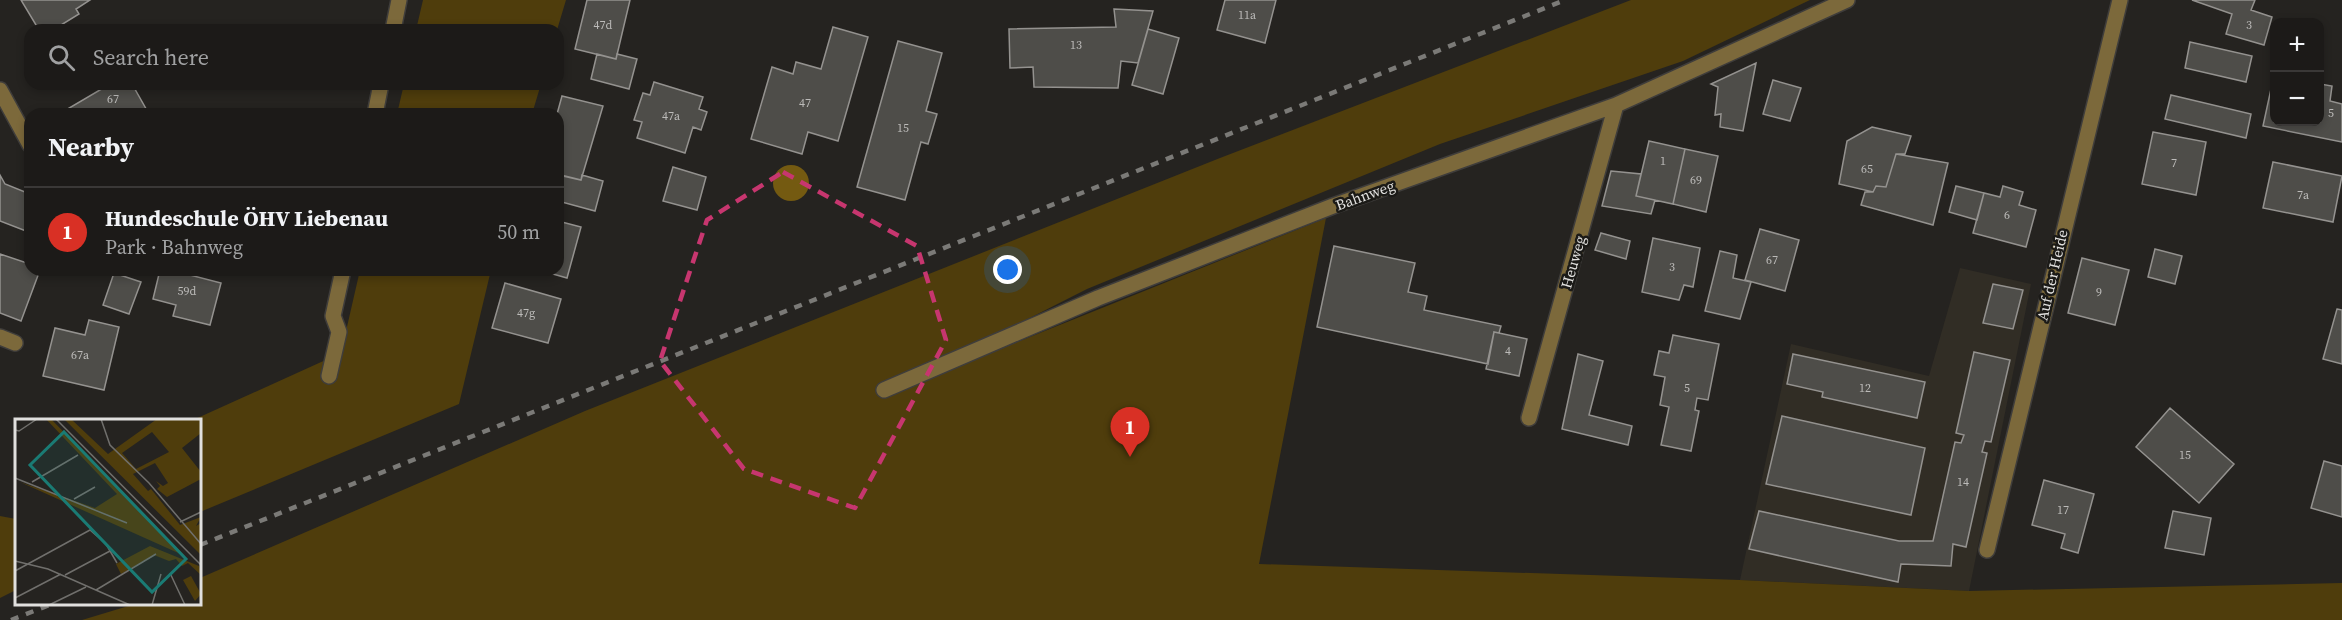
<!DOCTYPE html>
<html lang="en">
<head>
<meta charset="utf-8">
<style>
  :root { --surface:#1c1a18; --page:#252321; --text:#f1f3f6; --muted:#a0a1a2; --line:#3a3837; --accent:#d93025 }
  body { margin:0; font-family:"Source Serif 4",serif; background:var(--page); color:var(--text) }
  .controls { position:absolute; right:18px; top:18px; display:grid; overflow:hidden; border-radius:12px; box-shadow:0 3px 9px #0003 }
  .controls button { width:54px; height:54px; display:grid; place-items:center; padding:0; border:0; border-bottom:2px solid var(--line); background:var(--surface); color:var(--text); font:30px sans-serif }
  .you { position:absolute; left:1008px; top:270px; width:21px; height:21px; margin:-15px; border:4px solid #fff; border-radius:50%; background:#1a73e8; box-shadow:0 0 0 9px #1a73e833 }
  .badge { display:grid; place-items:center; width:39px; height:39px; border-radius:50%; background:var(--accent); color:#fff; font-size:20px; font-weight:700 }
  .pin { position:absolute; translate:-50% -50px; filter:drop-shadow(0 2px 3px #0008) }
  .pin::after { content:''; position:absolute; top:32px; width:21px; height:18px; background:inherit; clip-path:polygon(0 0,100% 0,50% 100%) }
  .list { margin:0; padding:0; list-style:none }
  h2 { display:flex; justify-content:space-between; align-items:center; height:78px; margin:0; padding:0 24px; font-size:26px }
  h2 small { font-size:20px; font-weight:400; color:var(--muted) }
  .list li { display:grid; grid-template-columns:39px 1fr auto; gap:18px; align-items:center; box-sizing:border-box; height:90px; padding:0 24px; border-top:2px solid var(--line) }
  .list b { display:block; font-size:22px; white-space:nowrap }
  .list p { margin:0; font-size:20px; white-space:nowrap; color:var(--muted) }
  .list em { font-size:20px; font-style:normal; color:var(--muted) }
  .icon { flex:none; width:33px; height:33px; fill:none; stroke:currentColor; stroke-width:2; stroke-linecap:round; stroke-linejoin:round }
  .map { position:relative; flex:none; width:2342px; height:620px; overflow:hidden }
  .search { position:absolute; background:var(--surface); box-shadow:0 3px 9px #0003; left:24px; top:24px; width:540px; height:66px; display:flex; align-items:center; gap:15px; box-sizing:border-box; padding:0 21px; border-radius:18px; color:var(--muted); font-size:22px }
  .panel { position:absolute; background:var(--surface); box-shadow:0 3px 9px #0003; left:24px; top:108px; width:540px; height:168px; border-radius:18px }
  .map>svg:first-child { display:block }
  .built { fill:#312d25 }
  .green { fill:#4f3d0c }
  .water { fill:#745a11 }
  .building { fill:#4e4d49; stroke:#94928f; stroke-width:1.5 }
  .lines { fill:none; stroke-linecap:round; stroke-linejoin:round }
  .minor-casing { stroke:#3f3d3b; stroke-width:18 }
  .minor { stroke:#7c693b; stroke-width:15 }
  .rail { stroke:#7b7a77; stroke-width:4.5; stroke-dasharray:8 8; stroke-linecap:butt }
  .marked { fill:none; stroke:#c7366f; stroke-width:4.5; stroke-dasharray:12 8; stroke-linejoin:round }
  .labels { text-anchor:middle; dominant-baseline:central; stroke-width:5; stroke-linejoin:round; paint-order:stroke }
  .number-label { font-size:12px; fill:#bcbbb9 }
  .street-label { font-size:15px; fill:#e1e0de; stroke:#1b1a17 }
  .inset-road { fill:none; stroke:#706f6c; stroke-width:1.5 }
  .view { fill:#1a7b74; fill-opacity:0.15; stroke:#1a7b74; stroke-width:3 }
  .inset-edge { fill:none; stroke:#e1e0de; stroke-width:3 }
</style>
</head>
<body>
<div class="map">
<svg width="2342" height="620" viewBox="0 0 2342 620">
  <rect width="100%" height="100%" fill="#252320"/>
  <path class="built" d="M1960,268l71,16 -62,307 -229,-11 51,-236 138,32z"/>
  <path class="green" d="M423,0h143l-9,30h-141z
    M1631,0h179l-127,61 -243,83 -353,145 -184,93 92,-31 331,-133 -67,346 481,16 229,11 373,-8v37h-2260l53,-16h65v-26l385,-167 635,-253z
    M404,84h137l-9,30h-135z
    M360,270h131l-32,134 -259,108v-92h-7l148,-67z
    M0,516l16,3v71l-16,8z"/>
  <path class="water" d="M773 183a18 18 0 1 1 36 0a18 18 0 1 1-36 0Z"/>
  <path class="building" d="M21,0h69l-14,9 3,5 -26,16h-14z
    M587,0h43l-14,59 -41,-10z
    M1225,0h51l-11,43 -48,-13z
    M2192,0h63l-4,10 21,7 -8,28 -38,-11 6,-20z
    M1114,9l39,2 -15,52 -17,-2 -3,27 -84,-1 -1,-20 -23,1 -1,-39 107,-2z
    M833,27l35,10 -30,104 -30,-9 -6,22 -51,-15 21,-72 21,7 3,-12 25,7z
    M1148,29l31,9 -16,56 -31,-9z
    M898,41l44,12 -16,58 11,3 -9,30 -7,-2 -16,58 -48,-13z
    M2190,42l62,14 -6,26 -61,-14z
    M597,54l19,5 1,-5 20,5 -8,30 -38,-10z
    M1756,63l-13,68 -23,-4 1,-13 -6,1 3,-28 -7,-3z
    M1773,80l28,8 -11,33 -27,-7z
    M654,82l49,15 -4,12 8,3 -6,18 -8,-3 -8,26 -48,-15 5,-16 -8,-2 9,-27 7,2z
    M110,84h22l17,30h-90z
    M2320,84l12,2 -2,15 12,3v38l-79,-16 8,-37 3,1v32h46z
    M2171,95l80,19 -5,24 -81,-19z
    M562,96l41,10 -22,74 -23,-5 -1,-61z
    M1872,127l39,9 -6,18h-9l-10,33 -10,-1 -3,6 -34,-8 8,-43z
    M2153,132l53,10 -10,53 -54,-11z
    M1649,141l36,8 -12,55 -37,-8z
    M1685,149l33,7 -12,56 -33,-8z
    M1896,154l52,9 -15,62 -72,-20 4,-13h8l3,-6 10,1z
    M2273,162l69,14 -9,46 -70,-14z
    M673,167l33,10 -9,33 -34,-9z
    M1611,171l30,3 -5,22 19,4 -4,14 -49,-8z
    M0,175l5,9 25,10v25l-4,12 -26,-10z
    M561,175l20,5 1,-5 21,6 -8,30 -37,-10z
    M1956,186l28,7 -7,27 -28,-8z
    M2003,186l20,6 -4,13 17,5 -10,37 -53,-14 11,-40 16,4z
    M558,221l23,6 -14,51 -28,-8h19z
    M1760,229l39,11 -14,51 -40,-11z
    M1601,233l29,8 -4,18 -31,-9z
    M1653,238l47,10 -7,39 -9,-2 -5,15 -37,-8z
    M1334,246l81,17 -7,29 19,4 -3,14 77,16 -2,7 -5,-1 -6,32 -171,-37z
    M2155,249l27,7 -7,28 -27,-7z
    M1720,251l17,4 -4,23 18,4 -11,37 -35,-8z
    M0,254l30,10v6h10l-19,51 -21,-8z
    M2082,258l47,12 -14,55 -47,-12z
    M160,270h27l-1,4 35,9 -11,42 -37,-9 3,-11 -23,-6z
    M114,273l27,9 -12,32 -26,-9z
    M505,283l56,16 -13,44 -56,-15z
    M1993,284l30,6 -10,39 -30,-6z
    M2337,309l5,1v54l-19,-5z
    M89,320l30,7 -15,63 -61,-14 12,-48 30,7z
    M1494,332l33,7 -8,37 -33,-7z
    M1673,335l46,9 -11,56 -11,-2 -2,12 4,1 -8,40 -30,-6 8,-38 -9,-2 5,-28 -11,-2 5,-24 10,2z
    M1974,352l36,8 -19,82 -6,-1 -3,11 5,1 -21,94 -13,-3 -2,22 -50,-2 -3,18 -149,-33 10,-38 140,30h34l22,-99 6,1 3,-8 -8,-2z
    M1578,354l25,7 -14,54 43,11 -4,19 -66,-16z
    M1793,354l132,28 -8,36 -95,-21 1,-5 -36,-8z
    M2170,408l64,56 -35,39 -63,-56z
    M1782,416l143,32 -14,67 -145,-31z
    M2324,461l18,5v51l-31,-9z
    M2044,480l50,14 -16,59 -17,-5 4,-14 -33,-9z
    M2173,511l38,7 -7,37 -39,-7z"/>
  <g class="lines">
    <g class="minor-casing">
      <path id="minor" d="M393,30l6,-30
        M0,90l30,55
        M375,114l6,-30
        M0,337l15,6
        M329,376l10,-44 -6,-16 10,-46
        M884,390l214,-92 235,-92 283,-101 231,-105
        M1529,418l87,-313
        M1987,550l133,-550"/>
    </g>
    <use href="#minor" class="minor"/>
    <path class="rail" d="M200,545l1365,-545
      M11,620l41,-16"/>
  </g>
  <path class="marked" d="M783,172l134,74 29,94 -91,168 -111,-39 -84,-108 47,-141z"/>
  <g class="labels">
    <g class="number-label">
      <text x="1247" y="15">11a</text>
      <text x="603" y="25">47d</text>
      <text x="2249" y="25">3</text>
      <text x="1076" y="45">13</text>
      <text x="113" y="99">67</text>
      <text x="805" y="103">47</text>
      <text x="2331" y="113">5</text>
      <text x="671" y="116">47a</text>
      <text x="903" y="128">15</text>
      <text x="1663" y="161">1</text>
      <text x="2174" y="163">7</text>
      <text x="1867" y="169">65</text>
      <text x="1696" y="180">69</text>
      <text x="2303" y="195">7a</text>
      <text x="2007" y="215">6</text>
      <text x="1772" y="260">67</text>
      <text x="1672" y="267">3</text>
      <text x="187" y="291">59d</text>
      <text x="2099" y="292">9</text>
      <text x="526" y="313">47g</text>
      <text x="1508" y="351">4</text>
      <text x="80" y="355">67a</text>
      <text x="1687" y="388">5</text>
      <text x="1865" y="388">12</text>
      <text x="2185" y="455">15</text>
      <text x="1963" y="482">14</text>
      <text x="2063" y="510">17</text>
    </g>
    <g class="street-label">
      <text transform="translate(1365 195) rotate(-20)">Bahnweg</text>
      <text transform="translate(1573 262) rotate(-74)">Heuweg</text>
      <text transform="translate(2052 275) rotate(-77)">Auf der Heide</text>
    </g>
  </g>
  <g transform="translate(15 419)">
    <rect width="186" height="186" fill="#252320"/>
    <path d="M31,0h5l134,137 -165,-74 75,26 22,-14zM49,0h7l37,35 49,-35h44v14l-19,15 19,24v7l-34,18 -10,-8 3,-3 -4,-5 7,5 5,-3 -13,-20 -22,11 15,17 3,-2 29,36 21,-8 -5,9 5,-3v32zM137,13l17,20 -33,17 -14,-16zM135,127l49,20 2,9 -13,-12 -6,3 -6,-7 -7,2 -15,-6 -33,19 -5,-10zM176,157l10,18 -6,7 -12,-21z" fill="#4f3d0c" fill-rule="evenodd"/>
    <path class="inset-road" d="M41,0l145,146M86,0l9,26 39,38 52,61M0,11l4,1 18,-12M0,59l112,45M17,63l46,-27M59,80l21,-12M165,103l21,-10M91,125l11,19M0,142l33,8 82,36M0,152l75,-41 15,13M155,154l15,32M50,156l45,-24M81,171l60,-36M0,179l46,-24M34,186l37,-18M137,186l9,-31"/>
    <path class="view" d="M49,13l122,127 -34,33 -122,-127z"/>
    <rect width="186" height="186" class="inset-edge"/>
  </g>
</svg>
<div class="controls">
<button>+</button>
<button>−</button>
</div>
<div class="you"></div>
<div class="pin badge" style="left:1130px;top:457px">1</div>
<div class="search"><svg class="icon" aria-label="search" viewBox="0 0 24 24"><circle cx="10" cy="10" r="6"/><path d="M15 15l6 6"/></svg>Search here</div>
<section class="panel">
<h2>Nearby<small></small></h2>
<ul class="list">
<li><span class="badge">1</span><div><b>Hundeschule ÖHV Liebenau</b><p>Park · Bahnweg</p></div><em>50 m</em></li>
</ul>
</section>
</div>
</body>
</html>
